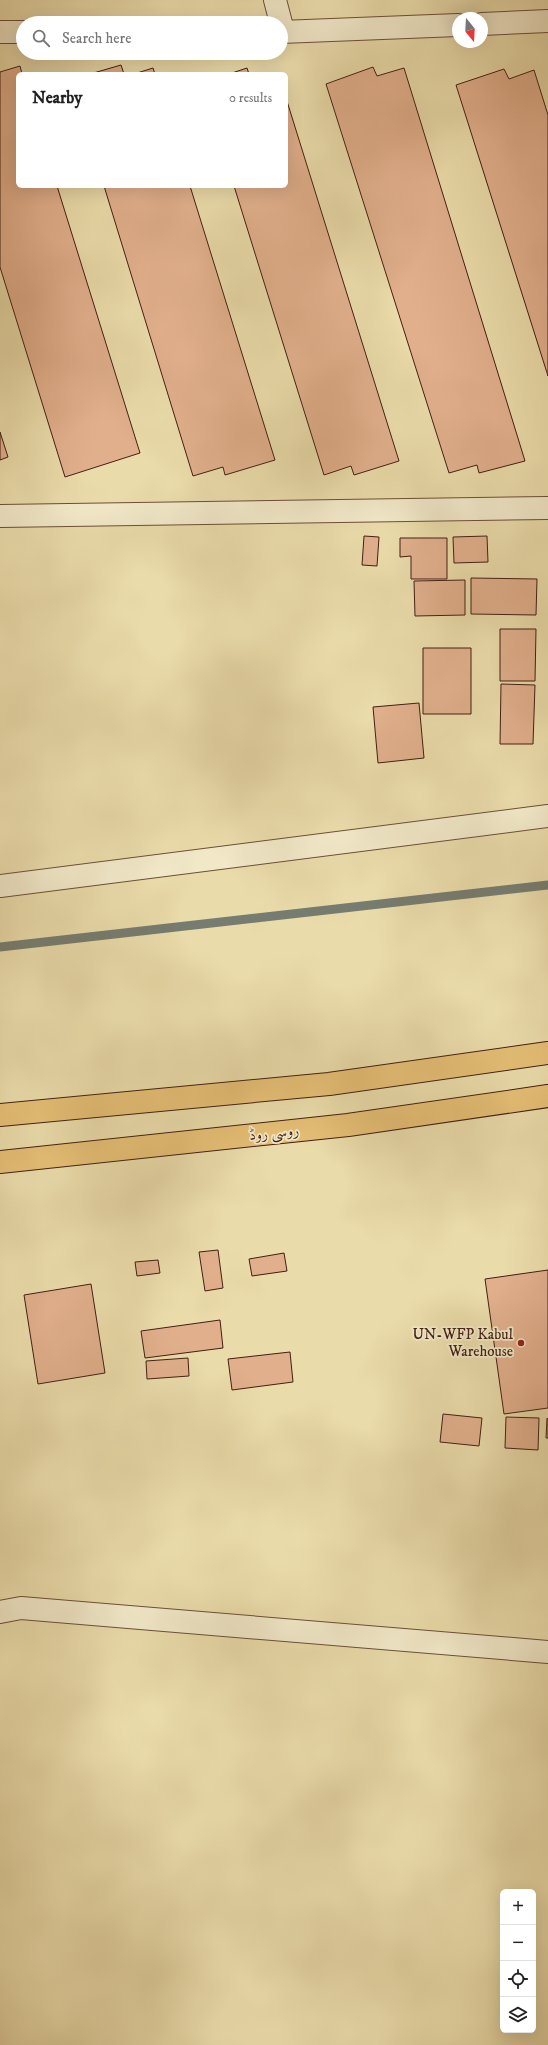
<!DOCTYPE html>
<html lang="en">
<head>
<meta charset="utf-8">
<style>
  :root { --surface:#fff; --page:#f2f2f2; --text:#222; --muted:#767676; --line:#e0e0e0 }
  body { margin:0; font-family:"IM FELL DW Pica",Amiri,serif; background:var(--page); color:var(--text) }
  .controls { position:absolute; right:12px; bottom:12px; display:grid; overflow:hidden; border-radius:6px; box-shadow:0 4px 16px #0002 }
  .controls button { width:36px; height:36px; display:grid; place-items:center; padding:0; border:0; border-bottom:1px solid var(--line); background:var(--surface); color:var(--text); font:20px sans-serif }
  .compass { position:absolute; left:452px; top:12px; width:36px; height:36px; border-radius:50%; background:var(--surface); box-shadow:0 4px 16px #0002; rotate:162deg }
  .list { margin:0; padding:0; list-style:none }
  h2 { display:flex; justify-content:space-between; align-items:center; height:52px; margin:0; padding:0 16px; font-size:17px }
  h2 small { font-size:13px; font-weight:400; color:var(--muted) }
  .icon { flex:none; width:22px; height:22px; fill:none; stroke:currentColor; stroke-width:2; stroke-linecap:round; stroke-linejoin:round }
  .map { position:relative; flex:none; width:548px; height:2045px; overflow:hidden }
  .search { position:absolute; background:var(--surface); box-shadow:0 4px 16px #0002; left:16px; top:16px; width:272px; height:44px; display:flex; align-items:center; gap:10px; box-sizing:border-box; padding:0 14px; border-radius:22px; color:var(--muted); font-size:15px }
  .panel { position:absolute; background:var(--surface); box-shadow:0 4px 16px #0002; left:16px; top:72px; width:272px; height:116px; border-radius:6px }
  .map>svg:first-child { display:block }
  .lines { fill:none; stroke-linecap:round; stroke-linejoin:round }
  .stream { stroke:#767c70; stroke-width:9 }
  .building { fill:#e1af8c; stroke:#421f12 }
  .minor-casing { stroke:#6c4e38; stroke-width:24 }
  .major-casing { stroke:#421f12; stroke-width:24 }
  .minor { stroke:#f1e8c8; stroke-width:22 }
  .major { stroke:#e5be75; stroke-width:22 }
  .poi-dot { fill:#8f2418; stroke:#f1e8c8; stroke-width:1.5 }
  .labels { text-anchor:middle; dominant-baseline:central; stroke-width:3.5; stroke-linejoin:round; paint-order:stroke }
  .street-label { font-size:15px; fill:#421f12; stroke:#f1e8c8 }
  .poi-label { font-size:15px; fill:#421f12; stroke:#f1e8c8; text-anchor:end }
</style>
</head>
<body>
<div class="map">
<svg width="548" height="2045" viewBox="0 0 548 2045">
  <rect width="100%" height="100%" fill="#eadbaa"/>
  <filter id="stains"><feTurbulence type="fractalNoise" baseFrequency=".005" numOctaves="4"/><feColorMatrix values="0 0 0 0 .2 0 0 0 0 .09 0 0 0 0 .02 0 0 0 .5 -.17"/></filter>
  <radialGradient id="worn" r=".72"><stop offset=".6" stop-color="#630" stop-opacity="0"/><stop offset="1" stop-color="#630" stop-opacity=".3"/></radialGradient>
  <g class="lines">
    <path class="stream" d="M0,947l548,-62"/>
  </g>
  <path class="building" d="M121,65l3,9h-34z
    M20,66l2,8h-4v112h39l83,267 -75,24 -65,-210v-195z
    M373,67l4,9 27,-8 121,393 -46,12 -2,-8 -28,8 -123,-389z
    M153,68l2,6h-21z
    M247,68l2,6h-20z
    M504,69l5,10 25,-9 14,45v261l-92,-291z
    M286,98l113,363 -45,14 -3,-9 -27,9 -90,-289h52z
    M104,186h86l85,274 -50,15 -2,-8 -30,9z
    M0,432l8,25 -8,3z
    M364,536l15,1 -2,29 -15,-1z
    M487,536l1,26 -34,1 -1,-26z
    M400,538h47v41h-36v-23l-11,1z
    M471,578l66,1 -1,36 -65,-1z
    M465,580v35l-50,1 -1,-35z
    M500,629h36l-1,52h-35z
    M423,648h48v66h-48z
    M501,684l34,1 -2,59h-33z
    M419,703l5,55 -46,5 -5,-56z
    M218,1250l5,38 -18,3 -6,-39z
    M284,1253l3,18 -35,5 -3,-17z
    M158,1260l2,13 -23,3 -2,-14z
    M548,1270v138l-44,6 -19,-135z
    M91,1284l14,89 -67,11 -14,-89z
    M220,1320l3,28 -78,10 -4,-27z
    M290,1352l3,30 -61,8 -4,-31z
    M188,1358l1,18 -42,3 -1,-18z
    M443,1414l39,4 -3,28 -39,-4z
    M506,1417l33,1 -1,32 -33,-2z
    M547,1418l1,1v19h-2z"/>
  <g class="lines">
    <g class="minor-casing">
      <path id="minor" d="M275,0l6,23
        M482,24l66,-3
        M0,32h23
        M281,32l177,-7
        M0,516l548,-8
        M0,886l548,-70
        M0,1612l21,-4 527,44"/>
    </g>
    <g class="major-casing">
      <path id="major" d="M0,1115l329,-31 219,-31
        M0,1162l348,-37 200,-29"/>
    </g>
    <use href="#minor" class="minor"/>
    <use href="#major" class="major"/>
  </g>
  <circle class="poi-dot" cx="521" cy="1343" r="4"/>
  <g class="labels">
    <g class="street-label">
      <text transform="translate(274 1133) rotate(-6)">روسی روڈ</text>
    </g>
    <g class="poi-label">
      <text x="513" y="1334">UN-WFP Kabul<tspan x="513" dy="17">Warehouse</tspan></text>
    </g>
  </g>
  <rect width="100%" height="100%" filter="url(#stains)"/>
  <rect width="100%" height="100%" fill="url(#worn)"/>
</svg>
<div class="controls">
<button>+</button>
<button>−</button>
<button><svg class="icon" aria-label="locate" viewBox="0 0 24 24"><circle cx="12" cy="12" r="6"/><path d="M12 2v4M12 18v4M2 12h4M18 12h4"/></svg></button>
<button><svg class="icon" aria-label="layers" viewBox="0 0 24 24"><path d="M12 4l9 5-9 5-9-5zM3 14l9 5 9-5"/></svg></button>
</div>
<svg class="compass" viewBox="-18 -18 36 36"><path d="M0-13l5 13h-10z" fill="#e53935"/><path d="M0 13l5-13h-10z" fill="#767676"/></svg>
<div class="search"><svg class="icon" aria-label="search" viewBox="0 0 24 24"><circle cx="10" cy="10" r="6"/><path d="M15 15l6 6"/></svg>Search here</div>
<section class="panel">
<h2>Nearby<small>0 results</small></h2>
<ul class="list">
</ul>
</section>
</div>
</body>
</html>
